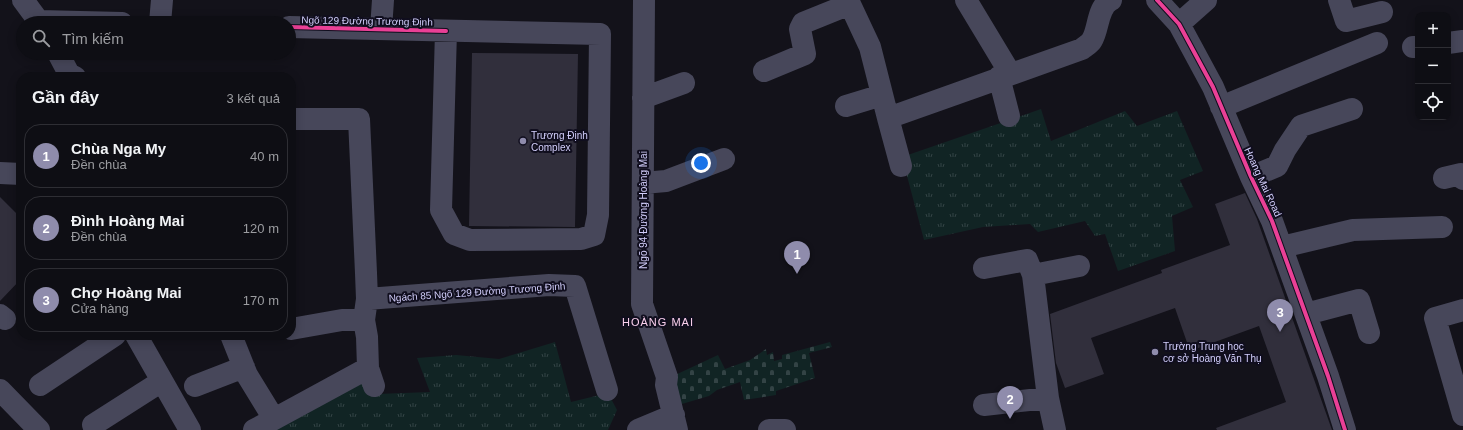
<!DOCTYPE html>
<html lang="vi">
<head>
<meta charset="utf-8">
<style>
  :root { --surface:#0e0e14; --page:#17171d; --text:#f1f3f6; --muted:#9b9ca0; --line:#2e2e34; --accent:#8f8cac }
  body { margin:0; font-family:Helvetica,sans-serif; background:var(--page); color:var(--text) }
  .controls { position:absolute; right:12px; top:12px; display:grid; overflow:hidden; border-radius:8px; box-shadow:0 2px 10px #0003 }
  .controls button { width:36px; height:36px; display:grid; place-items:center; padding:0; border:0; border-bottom:1px solid var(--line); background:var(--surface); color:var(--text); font:20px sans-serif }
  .you { position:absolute; left:701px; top:163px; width:14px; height:14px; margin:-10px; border:3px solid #fff; border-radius:50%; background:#1a73e8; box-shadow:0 0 0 6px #1a73e833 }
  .badge { display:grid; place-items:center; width:26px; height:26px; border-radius:50%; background:var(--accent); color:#fff; font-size:13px; font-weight:700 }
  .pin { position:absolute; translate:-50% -33px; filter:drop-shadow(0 1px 2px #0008) }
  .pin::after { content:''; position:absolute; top:21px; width:14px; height:12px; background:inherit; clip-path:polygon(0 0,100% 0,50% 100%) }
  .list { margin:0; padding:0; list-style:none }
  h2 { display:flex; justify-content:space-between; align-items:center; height:52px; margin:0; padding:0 16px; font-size:17px }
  h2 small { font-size:13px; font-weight:400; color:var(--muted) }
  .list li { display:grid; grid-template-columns:26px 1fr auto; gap:12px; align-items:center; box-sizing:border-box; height:64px; margin:0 8px 8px; padding:0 8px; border:1px solid var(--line); border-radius:16px }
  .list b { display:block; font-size:15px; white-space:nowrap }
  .list p { margin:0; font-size:13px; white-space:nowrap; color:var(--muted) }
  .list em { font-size:13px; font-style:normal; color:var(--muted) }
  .icon { flex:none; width:22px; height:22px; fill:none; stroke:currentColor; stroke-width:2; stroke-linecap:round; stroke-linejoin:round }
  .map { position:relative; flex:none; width:1463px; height:430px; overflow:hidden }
  .search { position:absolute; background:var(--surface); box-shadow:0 2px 10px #0003; left:16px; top:16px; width:280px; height:44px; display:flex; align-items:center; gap:10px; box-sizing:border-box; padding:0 14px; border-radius:22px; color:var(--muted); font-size:15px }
  .panel { position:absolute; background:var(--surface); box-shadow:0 2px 10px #0003; left:16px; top:72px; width:280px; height:268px; border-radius:16px }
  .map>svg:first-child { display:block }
  .grass { fill:url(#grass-tufts) }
  .cemetery { fill:url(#cemetery-stones) }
  .building { fill:#312f3c }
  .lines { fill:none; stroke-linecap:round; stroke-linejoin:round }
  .minor { stroke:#47475a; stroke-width:22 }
  .cycleway-casing { stroke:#100e1e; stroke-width:6 }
  .cycleway { stroke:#ea4096; stroke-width:4 }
  .poi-dot { fill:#8f8cac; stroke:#100e1e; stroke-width:1.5 }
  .labels { text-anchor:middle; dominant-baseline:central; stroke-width:4; stroke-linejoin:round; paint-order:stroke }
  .street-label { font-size:10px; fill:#d2cefb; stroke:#100e1e }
  .poi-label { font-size:10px; fill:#d2cefb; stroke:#100e1e; text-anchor:start }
  .neighbourhood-label { font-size:11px; letter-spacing:1px; fill:#fbd0ed; stroke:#100e1e }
</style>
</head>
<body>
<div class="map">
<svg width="1463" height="430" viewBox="0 0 1463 430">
  <defs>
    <pattern id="grass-tufts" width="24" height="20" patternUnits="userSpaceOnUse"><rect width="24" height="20" fill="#112424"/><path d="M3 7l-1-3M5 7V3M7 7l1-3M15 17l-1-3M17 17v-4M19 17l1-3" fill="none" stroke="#334345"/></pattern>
    <pattern id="cemetery-stones" width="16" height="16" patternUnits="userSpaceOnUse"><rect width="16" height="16" fill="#112424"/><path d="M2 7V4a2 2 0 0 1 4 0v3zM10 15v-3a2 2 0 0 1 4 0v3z" fill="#334345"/></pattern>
  </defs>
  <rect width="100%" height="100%" fill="#13121a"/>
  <path class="grass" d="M1041,109l10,32 74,-30 12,15 40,-15 26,60 -23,9 13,27 -21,9 3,35 -57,20 -13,-37 -10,2 -10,-15 -47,11 -8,-8 -47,3 -59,13 -22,-83z
    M555,342l16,60 37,-9 9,17 -9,20h-340l99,-53 10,17 53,-2 -13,-34 39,-3 43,4z"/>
  <path class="cemetery" d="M830,342l2,5 -23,6 6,25 -39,13v4l-32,5 -4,-18 -23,8 -8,6 -34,10 -2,-30 45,-21 7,14 25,-9 16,-11 1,6 6,-3 1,9 8,-2v-4z"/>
  <path class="building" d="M472,53l106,1 -3,173 -106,-1z
    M1245,193l12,26 75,211h-115l-1,-2 70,-26 -27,-76 -69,25 -15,-43 -84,30 13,36 -39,14 -9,-25 -6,-49 112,-41 -1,-3 69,-25 -15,-41z
    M0,197l21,21v61l-21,22z"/>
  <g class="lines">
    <path class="minor" d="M23,0l17,23
      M644,0l-2,304 25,73 -1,8 11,45
      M848,0l22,47 18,71 194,-69c3,-3 8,-5 10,-9 7,-11 5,-33 19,-40
      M966,0l44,73
      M1157,0l22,24 34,63 38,90 21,44 56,155 17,54
      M1339,0l7,21 36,-9
      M39,21l83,2
      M160,23l2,-23
      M1179,24l27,-24
      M289,27l311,7 -2,181 -4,20 -13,4 -111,1 -16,-6 -13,-24 5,-179
      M381,29l2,-29
      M1448,43l15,-2
      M1413,47h5
      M58,53l11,21 6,3
      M764,71l41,-17 -5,-25 3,-6 47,-19
      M999,77l10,39
      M643,98l41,-15
      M846,106l36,-11
      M1221,107l156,-64
      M888,118l13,48
      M291,119h68l7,154 1,26 -3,21 3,17 1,31 6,18
      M0,173l21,1
      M1251,177l26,-11 8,-16 16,-24 51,-17
      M1444,178l17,-4 2,5
      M643,183l23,-2 58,-22
      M1282,247l71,-17 89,-3
      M984,268l43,-8 6,15 46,-9
      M1033,275l15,123 7,32
      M367,299l182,-14 26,1 32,104
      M1463,310l-28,8 28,97
      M1306,314l53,-14 10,33
      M0,315l5,4
      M291,329l51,-9h22
      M136,335l54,95
      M231,335l16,40 27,44
      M40,385l75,-50
      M195,386l49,-19
      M0,390l39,40
      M984,405l64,-7
      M93,425l69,-44
      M254,430l114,-62
      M638,430l36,-15
      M769,430h16"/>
    <g class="cycleway-casing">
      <path id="cycleway" d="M1157,0l22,24 34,63 38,90 21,44 56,155 17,54
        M39,21l83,2
        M289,27l157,4"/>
    </g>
    <use href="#cycleway" class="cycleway"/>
  </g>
  <g class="poi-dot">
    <circle cx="523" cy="141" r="4"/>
    <circle cx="1155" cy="352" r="4"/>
  </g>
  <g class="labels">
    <g class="street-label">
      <text transform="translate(367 21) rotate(1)">Ngõ 129 Đường Trương Định</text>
      <text transform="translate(1263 182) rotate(65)">Hoang Mai Road</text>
      <text transform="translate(643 210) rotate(-90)">Ngõ 94 Đường Hoàng Mai</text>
      <text transform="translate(477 292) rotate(-4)">Ngách 85 Ngõ 129 Đường Trương Định</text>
    </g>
    <g class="poi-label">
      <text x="531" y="135">Trương Định<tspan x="531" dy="12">Complex</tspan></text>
      <text x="1163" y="346">Trường Trung học<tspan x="1163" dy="12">cơ sở Hoàng Văn Thụ</tspan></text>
    </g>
    <g class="neighbourhood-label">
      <text x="658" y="322">HOÀNG MAI</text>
    </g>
  </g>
</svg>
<div class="controls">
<button>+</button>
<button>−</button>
<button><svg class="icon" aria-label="locate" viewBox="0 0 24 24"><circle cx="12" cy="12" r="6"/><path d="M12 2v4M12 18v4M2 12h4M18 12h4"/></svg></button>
</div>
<div class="you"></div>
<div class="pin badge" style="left:797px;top:274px">1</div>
<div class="pin badge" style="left:1010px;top:419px">2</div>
<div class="pin badge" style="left:1280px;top:332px">3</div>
<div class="search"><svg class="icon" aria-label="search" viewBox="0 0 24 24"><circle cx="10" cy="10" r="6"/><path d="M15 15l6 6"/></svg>Tìm kiếm</div>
<section class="panel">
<h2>Gần đây<small>3 kết quả</small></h2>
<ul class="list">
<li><span class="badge">1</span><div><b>Chùa Nga My</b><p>Đền chùa</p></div><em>40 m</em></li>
<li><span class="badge">2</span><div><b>Đình Hoàng Mai</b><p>Đền chùa</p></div><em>120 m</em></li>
<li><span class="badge">3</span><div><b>Chợ Hoàng Mai</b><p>Cửa hàng</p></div><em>170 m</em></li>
</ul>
</section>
</div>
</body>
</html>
